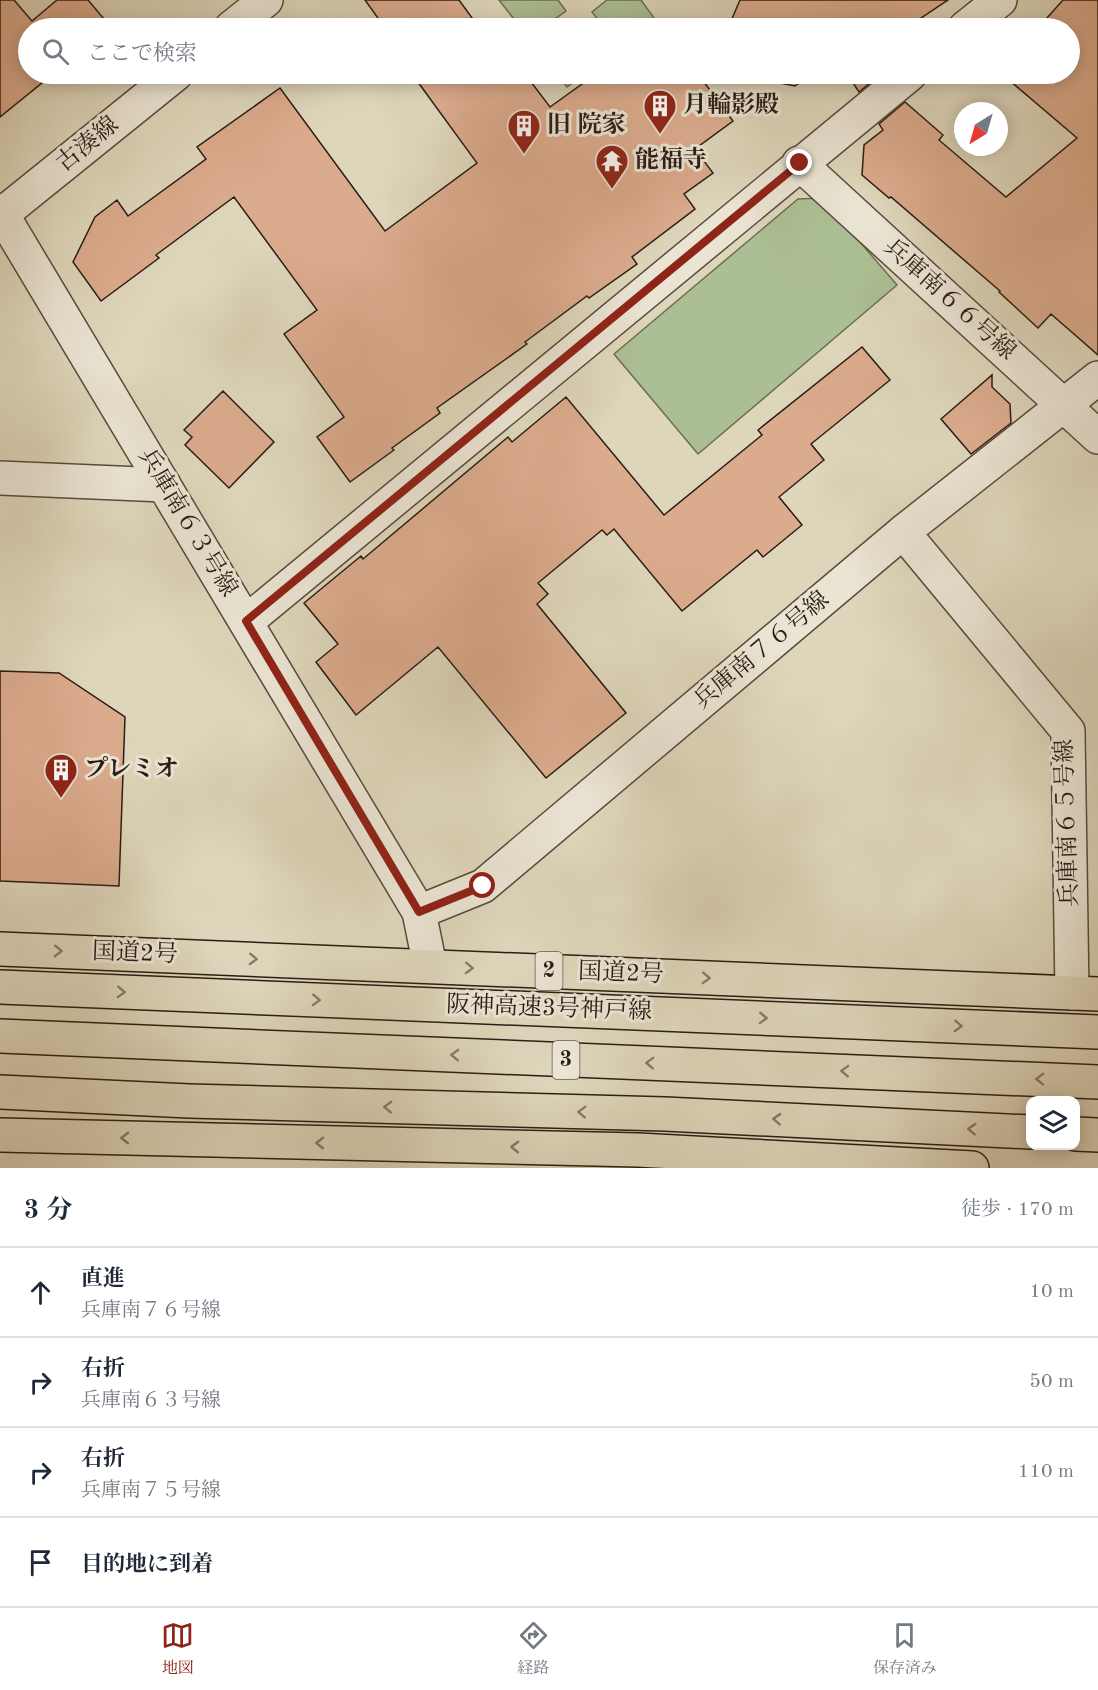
<!DOCTYPE html>
<html lang="ja">
<head>
<meta charset="utf-8">
<style>
  :root { --surface:#fff; --page:#f2f2f3; --text:#1f2937; --muted:#747a83; --line:#e0e1e3; --accent:#8f2418 }
  body { margin:0; font-family:"Old Standard TT","Noto Serif JP",serif; background:var(--page); color:var(--text) }
  .controls { position:absolute; right:18px; bottom:18px; display:grid; overflow:hidden; border-radius:12px; box-shadow:0 3px 15px #0003 }
  .controls button { width:54px; height:54px; display:grid; place-items:center; padding:0; border:0; border-bottom:2px solid var(--line); background:var(--surface); color:var(--text); font:30px sans-serif }
  .compass { position:absolute; left:954px; top:102px; width:54px; height:54px; border-radius:50%; background:var(--surface); box-shadow:0 3px 15px #0003; rotate:217deg }
  .stop { position:absolute; width:18px; height:18px; margin:-14px; border:4px solid #8f2418; border-radius:50%; background:#fff }
  .stop.end { background:#8f2418; border-color:#fff; box-shadow:0 2px 6px #0008 }
  .list { margin:0; padding:0; list-style:none }
  h2 { display:flex; justify-content:space-between; align-items:center; height:78px; margin:0; padding:0 24px; font-size:26px }
  h2 small { font-size:20px; font-weight:400; color:var(--muted) }
  .list li { display:grid; grid-template-columns:39px 1fr auto; gap:18px; align-items:center; box-sizing:border-box; height:90px; padding:0 24px; border-top:2px solid var(--line) }
  .list b { display:block; font-size:22px; white-space:nowrap }
  .list p { margin:0; font-size:20px; white-space:nowrap; color:var(--muted) }
  .list em { font-size:20px; font-style:normal; color:var(--muted) }
  .icon { flex:none; width:33px; height:33px; fill:none; stroke:currentColor; stroke-width:2; stroke-linecap:round; stroke-linejoin:round }
  .map { position:relative; flex:none; width:1098px; height:1168px; overflow:hidden }
  .search { position:absolute; background:var(--surface); box-shadow:0 3px 15px #0003; left:18px; right:18px; top:18px; height:66px; display:flex; align-items:center; gap:15px; box-sizing:border-box; padding:0 21px; border-radius:33px; color:var(--muted); font-size:22px }
  .sheet { height:438px; background:var(--surface) }
  nav { display:flex; justify-content:space-around; align-items:center; box-sizing:border-box; height:84px; border-top:2px solid var(--line); background:var(--surface); font-size:16px; color:var(--muted) }
  nav a { display:grid; justify-items:center; gap:3px }
  nav .on { color:var(--accent) }
  .map>svg:first-child { display:block }
  .green { fill:#acbf94; stroke:#6b6e54; stroke-width:1.5 }
  .building { fill:#dbab8d; stroke:#2a1c15; stroke-width:1.5 }
  .lines { fill:none; stroke-linecap:round; stroke-linejoin:round }
  .minor-casing { stroke:#574a3e; stroke-width:36 }
  .tertiary-casing { stroke:#574a3e; stroke-width:36 }
  .trunk-casing { stroke:#2a1c15; stroke-width:36 }
  .motorway-casing { stroke:#2a1c15; stroke-width:36 }
  .minor { stroke:#eae4d3; stroke-width:33 }
  .tertiary { stroke:#eae4d3; stroke-width:33 }
  .trunk { stroke:#ded6bb; stroke-width:33 }
  .motorway { stroke:#ded6bb; stroke-width:33 }
  .oneway { stroke:#847968 }
  .route { stroke:#8f2418; stroke-width:8 }
  .labels { text-anchor:middle; dominant-baseline:central; stroke-width:6; stroke-linejoin:round; paint-order:stroke }
  .shield { fill:#eae4d3; stroke:#64584e; stroke-width:1.5 }
  .shield-label { font-size:22px; font-weight:bold; fill:#2a1c15 }
  .poi-label { font-size:24px; font-weight:bold; fill:#2a1c15; stroke:#eae4d3; text-anchor:start }
  .street-label { font-size:24px; fill:#2a1c15; stroke:#eae4d3 }
</style>
</head>
<body>
<div class="map">
<svg width="1098" height="1168" viewBox="0 0 1098 1168">
  <rect width="100%" height="100%" fill="#ded6bb"/>
  <filter id="stains"><feTurbulence type="fractalNoise" baseFrequency=".00333" numOctaves="4"/><feColorMatrix values="0 0 0 0 .2 0 0 0 0 .09 0 0 0 0 .02 0 0 0 .5 -.17"/></filter>
  <radialGradient id="worn" r=".72"><stop offset=".6" stop-color="#630" stop-opacity="0"/><stop offset="1" stop-color="#630" stop-opacity=".3"/></radialGradient>
  <path class="green" d="M499,0h59l8,11 -24,17h-21z
    M607,0h34l16,22 -10,6h-43l-12,-16z
    M557,74h28l-18,13z
    M822,198l75,87 -199,169 -84,-100 184,-155z"/>
  <path class="building" d="M0,0h14l18,21 25,-21h31l22,26 -3,2h-79v46h25l-53,43z
    M365,0h94l16,22 -8,6h-82z
    M740,0h208l-42,28h-178z
    M1063,0h35v355l-47,-41 -13,14 -39,-36 1,-1 -109,-94 -2,1 -27,-23 2,-30 19,-15 -4,-6 26,-22 38,33 -4,5 67,57 71,-59 -75,-64h68v-46h-32z
    M412,74h113l25,33 46,-33h102l35,47 -38,28 18,24 -29,21 11,15 -63,48 5,7 -48,34 -2,-2 -62,46 2,2 -90,64 3,5 -48,35 2,2 -44,32 -33,-45 27,-20 -60,-83 33,-24 -83,-113 -78,58 3,3 -58,43 -28,-39 22,-45 22,-17 11,16 78,-57 -9,-12 83,-59 105,143 92,-68z
    M735,74h76l-16,12z
    M847,74h25l4,4 -17,14z
    M862,347l28,33 -79,64 13,16 -45,37 23,28 -39,32 -6,-7 -75,61 -68,-82 -7,6 -5,-5 -64,53 10,11 -11,10 89,109 -80,65 -108,-131 -82,68 -40,-53 22,-18 -34,-41 57,-47 2,3 145,-122 4,5 54,-45 98,118 98,-80 -4,-5z
    M992,375v12l18,17 1,19 -40,31 -30,-35z
    M223,391l51,51 -45,46 -44,-43 7,-8 -8,-7z
    M0,671l59,2 66,44 -6,169 -119,-5z"/>
  <g class="lines">
    <g class="minor-casing">
      <path id="minor" d="M965,28l35,-28
        M799,163l299,274
        M0,478l164,7
        M903,532l165,199 4,262
        M246,622l664,-548
        M419,912l64,-26 420,-354 195,-154"/>
    </g>
    <g class="tertiary-casing">
      <path id="tertiary" d="M231,28l35,-28
        M0,211l419,701 11,54
        M0,216l176,-142"/>
    </g>
    <g class="trunk-casing">
      <path id="trunk" d="M0,949l1098,45
        M0,1135l638,15 334,18"/>
    </g>
    <g class="motorway-casing">
      <path id="motorway" d="M0,987l1098,45
        M0,1036l1098,46
        M0,1092l189,9 476,13 365,18
        M1076,1134l22,1"/>
    </g>
    <use href="#minor" class="minor"/>
    <use href="#tertiary" class="tertiary"/>
    <use href="#trunk" class="trunk"/>
    <use href="#motorway" class="motorway"/>
  </g>
  <defs><path id="oneway-chevron" d="M-2-3.5L2.5 0L-2 3.5" fill="none" stroke-width="1.6" stroke-linecap="round" stroke-linejoin="round" transform="scale(1.5)"/></defs>
  <g class="oneway">
    <use href="#oneway-chevron" transform="translate(58 951) rotate(2)"/>
    <use href="#oneway-chevron" transform="translate(253 959) rotate(2)"/>
    <use href="#oneway-chevron" transform="translate(469 968) rotate(2)"/>
    <use href="#oneway-chevron" transform="translate(706 978) rotate(2)"/>
    <use href="#oneway-chevron" transform="translate(121 992) rotate(2)"/>
    <use href="#oneway-chevron" transform="translate(316 1000) rotate(2)"/>
    <use href="#oneway-chevron" transform="translate(763 1018) rotate(2)"/>
    <use href="#oneway-chevron" transform="translate(958 1026) rotate(2)"/>
    <use href="#oneway-chevron" transform="translate(455 1055) rotate(-178)"/>
    <use href="#oneway-chevron" transform="translate(650 1063) rotate(-178)"/>
    <use href="#oneway-chevron" transform="translate(845 1071) rotate(-178)"/>
    <use href="#oneway-chevron" transform="translate(1040 1079) rotate(-178)"/>
    <use href="#oneway-chevron" transform="translate(388 1107) rotate(-178)"/>
    <use href="#oneway-chevron" transform="translate(582 1112) rotate(-178)"/>
    <use href="#oneway-chevron" transform="translate(777 1119) rotate(-177)"/>
    <use href="#oneway-chevron" transform="translate(972 1129) rotate(-177)"/>
    <use href="#oneway-chevron" transform="translate(125 1138) rotate(-179)"/>
    <use href="#oneway-chevron" transform="translate(320 1143) rotate(-179)"/>
    <use href="#oneway-chevron" transform="translate(515 1147) rotate(-179)"/>
  </g>
  <g class="lines">
    <path class="route" d="M483,886l-64,26 -173,-291 554,-458"/>
  </g>
  <defs>
    <g id="building-pin" transform="scale(1.725)"><path d="M0 17L-7.5 6A9.5 9.5 0 1 1 7.5 6Z" fill="#8f2418" stroke="#eae4d3"/><path d="M-4-6H4V6H1V3H-1V6H-4ZM-2.5-4.3h1.7v1.8h-1.7ZM.8-4.3h1.7v1.8H.8ZM-2.5-1h1.7V.8h-1.7ZM.8-1h1.7V.8H.8Z" fill="#fff"/></g>
    <g id="temple-pin" transform="scale(1.725)"><path d="M0 17L-7.5 6A9.5 9.5 0 1 1 7.5 6Z" fill="#8f2418" stroke="#eae4d3"/><path d="M0-6L5-2H3V0L6.5 2.5H4V6H1.5V3h-3V6H-4V2.5H-6.5L-3 0V-2H-5Z" fill="#fff"/></g>
  </defs>
  <g fill-rule="evenodd">
    <use href="#building-pin" x="660" y="106"/>
    <use href="#building-pin" x="524" y="126"/>
    <use href="#temple-pin" x="612" y="161"/>
    <use href="#building-pin" x="61" y="770"/>
  </g>
  <g class="labels">
    <g class="shield">
      <rect x="535.5" y="952" width="27" height="38" rx="4.5"/>
      <rect x="552.5" y="1041" width="27" height="38" rx="4.5"/>
    </g>
    <g class="shield-label">
      <text x="549" y="971">2</text>
      <text x="566" y="1060">3</text>
    </g>
    <g class="poi-label">
      <text x="683" y="106">月輪影殿</text>
      <text x="547" y="126">旧 院家</text>
      <text x="635" y="161">能福寺</text>
      <text x="84" y="770">プレミオ</text>
    </g>
    <g class="street-label">
      <text transform="translate(88 145) rotate(-39)">古湊線</text>
      <text transform="translate(949 300) rotate(42)">兵庫南６６号線</text>
      <text transform="translate(187 523) rotate(59)">兵庫南６３号線</text>
      <text transform="translate(762 651) rotate(-40)">兵庫南７６号線</text>
      <text transform="translate(1068 823) rotate(-92)">兵庫南６５号線</text>
      <text transform="translate(135 954) rotate(2)">国道2号</text>
      <text transform="translate(621 974) rotate(2)">国道2号</text>
      <text transform="translate(549 1009) rotate(2)">阪神高速3号神戸線</text>
    </g>
  </g>
  <rect width="100%" height="100%" filter="url(#stains)"/>
  <rect width="100%" height="100%" fill="url(#worn)"/>
</svg>
<div class="controls">
<button><svg class="icon" aria-label="layers" viewBox="0 0 24 24"><path d="M12 4l9 5-9 5-9-5zM3 14l9 5 9-5"/></svg></button>
</div>
<svg class="compass" viewBox="-18 -18 36 36"><path d="M0-13l5 13h-10z" fill="#e53935"/><path d="M0 13l5-13h-10z" fill="#747a83"/></svg>
<div class="stop" style="left:483px;top:886px"></div>
<div class="stop end" style="left:800px;top:163px"></div>
<div class="search"><svg class="icon" aria-label="search" viewBox="0 0 24 24"><circle cx="10" cy="10" r="6"/><path d="M15 15l6 6"/></svg>ここで検索</div>
</div>
<section class="sheet">
<h2>3 分<small>徒歩 · 170 m</small></h2>
<ul class="list">
<li><svg class="icon" aria-label="ahead" viewBox="0 0 24 24"><path d="M12 20V5M6 11l6-6 6 6"/></svg><div><b>直進</b><p>兵庫南７６号線</p></div><em>10 m</em></li>
<li><svg class="icon" aria-label="right" viewBox="0 0 24 24"><path d="M7 20v-9h11M14 6l5 5-5 5"/></svg><div><b>右折</b><p>兵庫南６３号線</p></div><em>50 m</em></li>
<li><svg class="icon" aria-label="right" viewBox="0 0 24 24"><path d="M7 20v-9h11M14 6l5 5-5 5"/></svg><div><b>右折</b><p>兵庫南７５号線</p></div><em>110 m</em></li>
<li><svg class="icon" aria-label="arrive" viewBox="0 0 24 24"><path d="M6 21V4h12l-3 4 3 4H6"/></svg><div><b>目的地に到着</b></div></li>
</ul>
</section>
<nav>
<a class="on"><svg class="icon" aria-label="map" viewBox="0 0 24 24"><path d="M3 6l6-2 6 2 6-2v14l-6 2-6-2-6 2zM9 4v14M15 6v14"/></svg>地図</a>
<a><svg class="icon" aria-label="directions" viewBox="0 0 24 24"><path d="M12 3l9 9-9 9-9-9zM9 14v-3h6M13 9l2 2-2 2"/></svg>経路</a>
<a><svg class="icon" aria-label="saved" viewBox="0 0 24 24"><path d="M7 4h10v16l-5-4-5 4z"/></svg>保存済み</a>
</nav>
</body>
</html>
